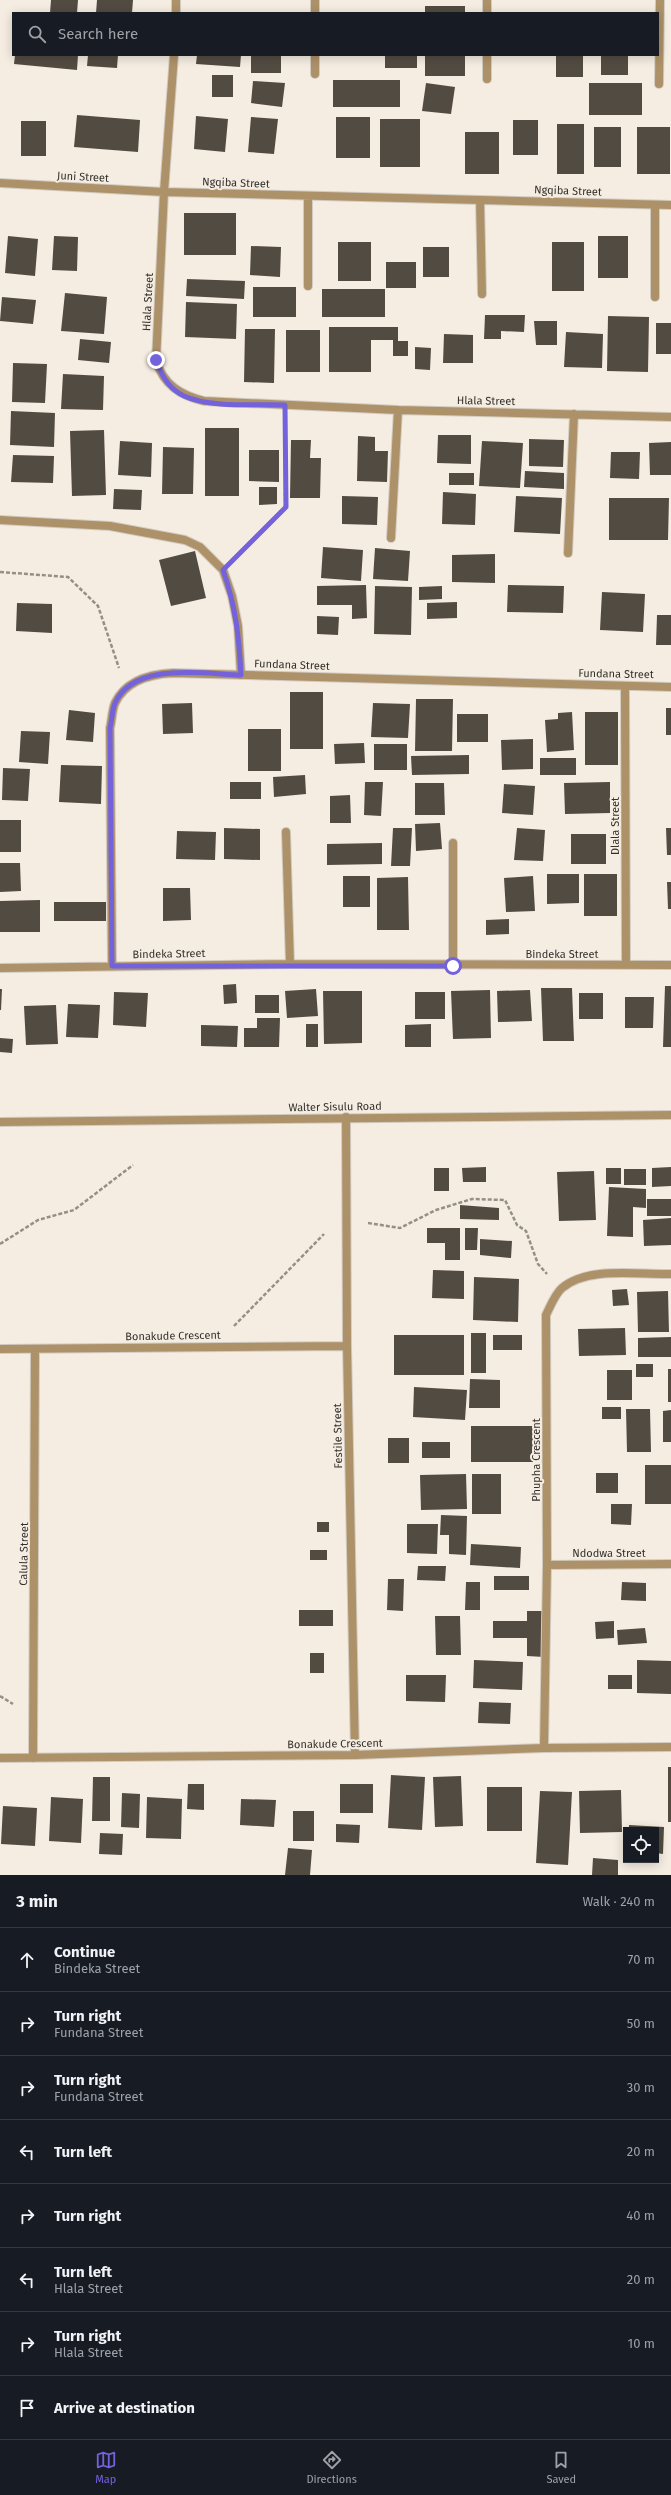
<!DOCTYPE html>
<html lang="en">
<head>
<meta charset="utf-8">
<style>
  :root { --surface:#171b24; --page:#20242c; --text:#f1f3f6; --muted:#9ea1a6; --line:#363941; --accent:#7362dc }
  body { margin:0; font-family:"Fira Sans",sans-serif; background:var(--page); color:var(--text) }
  .controls { position:absolute; right:12px; bottom:12px; display:grid; overflow:hidden; border-radius:0px; box-shadow:0 2px 10px #0003 }
  .controls button { width:36px; height:36px; display:grid; place-items:center; padding:0; border:0; border-bottom:1px solid var(--line); background:var(--surface); color:var(--text); font:20px sans-serif }
  .stop { position:absolute; width:12px; height:12px; margin:-9px; border:3px solid #7362dc; border-radius:50%; background:#fff }
  .stop.end { background:#7362dc; border-color:#fff; box-shadow:0 1px 4px #0008 }
  .list { margin:0; padding:0; list-style:none }
  h2 { display:flex; justify-content:space-between; align-items:center; height:52px; margin:0; padding:0 16px; font-size:17px }
  h2 small { font-size:13px; font-weight:400; color:var(--muted) }
  .list li { display:grid; grid-template-columns:26px 1fr auto; gap:12px; align-items:center; box-sizing:border-box; height:64px; padding:0 16px; border-top:1px solid var(--line) }
  .list b { display:block; font-size:15px; white-space:nowrap }
  .list p { margin:0; font-size:13px; white-space:nowrap; color:var(--muted) }
  .list em { font-size:13px; font-style:normal; color:var(--muted) }
  .icon { flex:none; width:22px; height:22px; fill:none; stroke:currentColor; stroke-width:2; stroke-linecap:round; stroke-linejoin:round }
  .map { position:relative; flex:none; width:671px; height:1875px; overflow:hidden }
  .search { position:absolute; background:var(--surface); box-shadow:0 2px 10px #0003; left:12px; right:12px; top:12px; height:44px; display:flex; align-items:center; gap:10px; box-sizing:border-box; padding:0 14px; border-radius:0px; color:var(--muted); font-size:15px }
  .sheet { height:564px; background:var(--surface) }
  nav { display:flex; justify-content:space-around; align-items:center; box-sizing:border-box; height:56px; border-top:1px solid var(--line); background:var(--surface); font-size:11px; color:var(--muted) }
  nav a { display:grid; justify-items:center; gap:2px }
  nav .on { color:var(--accent) }
  .map>svg:first-child { display:block }
  .building { fill:#524b42 }
  .lines { fill:none; stroke-linecap:round; stroke-linejoin:round }
  .service-casing { stroke:#d2cbc1; stroke-width:10 }
  .minor-casing { stroke:#d2cbc1; stroke-width:10 }
  .tertiary-casing { stroke:#d2cbc1; stroke-width:10 }
  .path { stroke:#948f87; stroke-width:2.5; stroke-dasharray:4 2; stroke-linecap:butt }
  .service { stroke:#ad9169; stroke-width:8 }
  .minor { stroke:#ad9169; stroke-width:8 }
  .tertiary { stroke:#ad9169; stroke-width:8 }
  .route { stroke:#7362dc; stroke-width:5 }
  .labels { text-anchor:middle; dominant-baseline:central; stroke-width:4; stroke-linejoin:round; paint-order:stroke }
  .street-label { font-size:11px; fill:#34312d; stroke:#f5ede2 }
</style>
</head>
<body>
<div class="map">
<svg width="671" height="1875" viewBox="0 0 671 1875">
  <rect width="100%" height="100%" fill="#f5ede2"/>
  <path class="building" d="M51,0h27l-1,13h-27z
    M97,0h36l-1,13h-36z
    M425,6h40v7h-40z
    M15,55h63l-1,15 -63,-6z
    M88,55h30l-1,13 -30,-2z
    M197,55h44l-1,12 -44,-3z
    M251,55h30v18h-30z
    M385,55h32v13h-32z
    M425,55h40v21h-40z
    M556,55h27v22h-27z
    M601,55h27v20h-27z
    M212,75h21v22h-21z
    M333,80h67v27h-67z
    M253,81l32,2 -3,24 -31,-4z
    M426,83l29,4 -4,27 -29,-3z
    M589,83h53v32h-53z
    M77,115l63,5 -2,32 -64,-5z
    M196,116l32,3 -3,33 -31,-3z
    M251,117l27,2 -4,35 -26,-2z
    M336,117h34v41h-34z
    M380,119h40v48h-40z
    M513,120h25v35h-25z
    M21,121h25v35h-25z
    M557,124h27v50h-27z
    M594,127h27v40h-27z
    M637,127h33v47h-33z
    M465,132h34v42h-34z
    M184,213h52v42h-52z
    M8,236l30,3 -3,37 -30,-3z
    M54,236l24,1 -1,34 -25,-1z
    M598,236h30v42h-30z
    M338,242h33v39h-33z
    M552,242h32v49h-32z
    M251,246l30,1 -1,30 -30,-2z
    M423,247h26v30h-26z
    M386,262h30v26h-30z
    M187,279l58,2 -1,18 -58,-3z
    M253,287h43v30h-43z
    M322,289h63v28h-63z
    M65,293l42,4 -3,37 -43,-3z
    M2,297l34,3 -3,24 -33,-3z
    M186,302l51,2 -1,35 -51,-2z
    M485,315h40l-1,17 -23,-1v8h-17z
    M608,316l41,1 -1,55 -41,-1z
    M534,321h23v24h-21z
    M656,323h15v31h-15z
    M329,327h69v14h10v15h-15v-16h-22v32h-42z
    M245,329h30l-1,54 -30,-1z
    M286,330h34v42h-34z
    M566,332l37,2 -1,34 -38,-1z
    M444,334l29,1v28h-30z
    M80,339l31,3 -2,21 -31,-3z
    M415,347l16,1 -1,22 -15,-1z
    M13,363l34,1 -2,39 -33,-1z
    M63,374l41,2 -1,34 -42,-1z
    M11,411l44,2 -1,34 -44,-2z
    M205,428h34v68h-34z
    M104,430l2,65 -34,1 -2,-65z
    M438,435h33v29l-34,-1z
    M358,436l17,1v14h13l-1,31 -30,-1z
    M529,439l35,1 -1,27 -34,-1z
    M291,440h20l-1,18h11l-1,40h-30z
    M120,441l32,2 -1,34 -33,-2z
    M482,441l41,2 -3,45 -41,-2z
    M671,442v33h-21l-1,-32z
    M163,447l31,1 -1,46h-31z
    M249,450h30v32l-30,-1z
    M611,452h29l-1,27 -29,-1z
    M13,455l41,1 -1,27 -42,-1z
    M525,471l39,2v16l-40,-2z
    M449,473h25v12h-25z
    M259,487h18v17l-18,1z
    M114,489l28,1 -1,20 -28,-1z
    M443,492l33,2 -1,31 -33,-1z
    M342,496l36,1 -1,28 -35,-1z
    M516,496l46,2 -2,36 -46,-2z
    M609,498h60l-1,42h-59z
    M323,547l40,3 -2,31 -40,-3z
    M375,548l35,3 -2,30 -35,-2z
    M195,551l11,47 -35,8 -12,-46z
    M495,554v29l-43,-1v-27z
    M366,585l1,33 -15,1v-14h-35v-19z
    M508,585l56,1 -1,27 -56,-1z
    M375,586l37,1 -1,48 -37,-1z
    M442,586v13l-23,1v-13z
    M602,592l43,2 -2,38 -43,-2z
    M457,602v16l-30,1v-16z
    M17,603l35,1v29l-36,-2z
    M657,615h14v30h-15z
    M317,616l22,1 -1,18 -21,-1z
    M290,692h33v57h-33z
    M416,699h37l-1,52h-37z
    M192,703l1,30 -30,1 -1,-30z
    M373,703l37,1 -2,34 -37,-1z
    M666,708h5v27h-5z
    M69,710l26,3 -2,29 -27,-2z
    M572,712l2,38 -27,2 -2,-32 13,-1v-6z
    M585,712h33v53h-33z
    M457,714h31v28h-31z
    M248,729h33v42h-33z
    M21,731l29,1 -2,32 -29,-2z
    M533,739v30l-31,1 -1,-30z
    M364,743l1,20 -30,1 -1,-20z
    M374,744h33v26h-33z
    M469,755v19l-57,1 -1,-19z
    M540,758h36v17h-36z
    M61,765l41,1 -1,38 -42,-2z
    M3,768l27,1 -2,32 -26,-1z
    M305,775l1,19 -32,3 -1,-20z
    M230,782h31v17h-31z
    M365,782h18l-2,34 -17,-1z
    M610,782v31l-45,1 -1,-31z
    M415,783h29l1,32h-30z
    M504,784l31,2 -2,29 -31,-2z
    M350,795l1,28h-21v-27z
    M0,820h21v32h-21z
    M440,823l2,26 -26,2 -1,-27z
    M224,828l36,1v31l-36,-1z
    M393,828h19l-2,38h-19z
    M517,828l28,2 -2,31 -29,-1z
    M666,828h5v27h-4z
    M177,831l39,1 -1,28 -39,-1z
    M571,834h35v30h-35z
    M382,843v21l-55,1v-21z
    M0,863h20l1,28 -21,1z
    M547,874h32v29l-32,1z
    M584,874h33v42h-33z
    M343,876h27v31h-27z
    M533,876l2,35 -29,1 -2,-34z
    M408,877l1,53h-32v-52z
    M667,882h4v27h-3z
    M163,888h27l1,32 -28,1z
    M40,900v32h-40v-31z
    M54,902h52v19h-52z
    M509,919v15l-23,1v-15z
    M236,984l1,19 -13,1 -1,-19z
    M665,986h6v61h-8z
    M541,988h31l2,53h-31z
    M0,989h2l-1,21h-1z
    M316,989l2,27 -31,2 -2,-27z
    M490,990l1,48 -38,1 -2,-48z
    M530,990l2,31 -34,1 -1,-31z
    M323,991h39v52l-38,1z
    M114,992l34,1 -2,34 -33,-2z
    M415,992h30v27h-30z
    M579,993h24v26h-24z
    M255,995h24v18h-24z
    M625,997h29l-1,31h-28z
    M68,1004l32,1 -2,33 -32,-1z
    M56,1005l2,39 -32,1 -2,-39z
    M257,1018h23l-1,29h-35v-19h13z
    M306,1024h12v23h-12z
    M431,1024v23h-26v-22z
    M201,1025l37,1 -1,21 -36,-1z
    M0,1038l13,1 -1,14 -12,-1z
    M486,1167v15h-23l-1,-14z
    M671,1167v19l-19,1v-19z
    M434,1168h15v23h-15z
    M606,1168h15v16h-15z
    M624,1169h22v16h-22z
    M594,1171l2,49 -37,1 -2,-49z
    M609,1187l37,2v19l-13,-1v30l-26,-1z
    M647,1199h24v17h-24z
    M460,1205l39,3v12l-39,-1z
    M671,1218v27l-27,1 -1,-26z
    M427,1228h33v32h-15v-17h-18z
    M465,1228h13l-1,22h-12z
    M480,1239l32,2 -1,17 -31,-3z
    M433,1270l31,1v28l-32,-1z
    M474,1277l45,2 -1,43 -45,-2z
    M627,1289l2,16 -16,1 -1,-16z
    M668,1291l1,41h-31l-1,-40z
    M625,1328l1,27 -47,1 -1,-27z
    M471,1333h15v40h-15z
    M394,1335h70v40h-70z
    M493,1335h29v15h-29z
    M671,1337v20h-33v-19z
    M636,1364h17v13h-17z
    M668,1369h3v33h-3z
    M607,1370h25v30h-25z
    M470,1379l30,1v28h-31z
    M414,1387l53,3 -2,30 -52,-3z
    M602,1407h19v12h-19z
    M626,1409h24l1,43h-24z
    M671,1410v32h-8v-31z
    M471,1426h62v36h-62z
    M388,1438h21v25h-21z
    M422,1442h28v16h-28z
    M645,1465h26v39h-26z
    M596,1473h22v20h-22z
    M466,1474l1,35 -46,1 -1,-35z
    M472,1474h29v40h-29z
    M611,1504h21l-1,21 -20,-1z
    M441,1515l26,1 -1,39 -17,-1v-19h-9z
    M317,1522h12v10h-12z
    M407,1524h31l-1,30 -30,-1z
    M471,1544l50,3 -1,21 -50,-3z
    M310,1550h17v10h-17z
    M418,1566h28l-1,15 -28,-1z
    M494,1576h35v14h-35z
    M388,1579h16l-1,32 -16,-1z
    M466,1582h14v28h-15z
    M622,1582l24,1v18l-25,-1z
    M299,1610h34v16h-34z
    M527,1611h18l-1,46 -17,-1v-18h-34v-17h34z
    M435,1616h25l1,39h-25z
    M614,1621v17l-18,1 -1,-17z
    M645,1628l2,15 -29,2 -1,-15z
    M310,1653h14v20h-14z
    M474,1660l49,2 -1,28 -49,-2z
    M637,1660l34,1v33l-34,-1z
    M406,1675h40l-1,27 -39,-1z
    M608,1675h24v14h-24z
    M479,1702l32,1 -1,21 -32,-1z
    M668,1767h3v55h-3z
    M391,1775l34,2 -3,53 -34,-2z
    M461,1776l2,50 -28,1 -2,-50z
    M93,1777h17v44h-18z
    M188,1784h16v26l-17,-1z
    M340,1784h33v29h-33z
    M487,1787h35v44h-35z
    M621,1790l1,42 -42,1 -1,-42z
    M540,1791l32,1 -4,73 -32,-2z
    M122,1793l18,1 -1,34 -18,-1z
    M51,1797l32,2 -2,44 -32,-2z
    M147,1797l35,2 -1,40 -35,-1z
    M241,1799l35,1 -2,27 -34,-2z
    M3,1806l34,2 -2,38 -34,-2z
    M293,1811h21v30h-21z
    M336,1824l24,1 -1,18 -23,-1z
    M629,1825l35,2 -1,27 -7,-1v-23h-27z
    M100,1833l23,1 -1,21 -23,-1z
    M288,1848l24,2 -2,25h-25z
    M593,1858l25,2v15h-26z"/>
  <g class="lines">
    <g class="service-casing">
      <path id="service" d="M0,520l110,6 75,14 15,7 23,23 9,26 6,30 3,49"/>
    </g>
    <g class="minor-casing">
      <path id="minor" d="M176,13v-13
        M315,13v-13
        M487,13v-13
        M174,55l-10,137 -8,169c8,24 24,34 48,40l194,9 273,7
        M315,74v-19
        M487,79v-24
        M659,84l1,-84
        M0,183l164,9 507,13
        M480,200l2,94
        M655,205v92
        M308,286v-90
        M391,538l7,-128
        M568,553l6,-139
        M625,686l1,279
        M286,832l4,132
        M112,965l-2,-237c2,-8 2,-18 5,-25 11,-23 36,-29 58,-30l498,14
        M453,965v-122
        M0,968l290,-4 381,1
        M346,1117l1,229 8,409
        M0,1349l347,-3
        M547,1565l124,-1
        M544,1748l3,-183 -1,-250c4,-8 9,-21 16,-27 26,-22 76,-13 109,-14
        M0,1758l355,-3 189,-7 127,-1
        M33,1758l2,-408"/>
    </g>
    <g class="tertiary-casing">
      <path id="tertiary" d="M0,1122l671,-7"/>
    </g>
    <path class="path" d="M238,555l47,-48v-81
      M0,572l68,5 30,29 21,62
      M368,1223l32,5 36,-18 36,-11 33,1 12,25 9,6 12,33 9,10
      M0,1244l38,-24 36,-10 59,-45
      M234,1326l90,-92
      M0,1696l13,8"/>
    <use href="#service" class="service"/>
    <use href="#minor" class="minor"/>
    <use href="#tertiary" class="tertiary"/>
  </g>
  <g class="lines">
    <path class="route" d="M156,360c5,15 13,29 28,36 26,12 72,8 101,9l1,102 -63,63c13,37 16,67 18,105 -37,-1 -107,-14 -126,28 -3,7 -3,17 -5,25l2,238h341"/>
  </g>
  <g class="labels">
    <g class="street-label">
      <text transform="translate(83 177) rotate(3)">Juni Street</text>
      <text transform="translate(236 183) rotate(2)">Ngqiba Street</text>
      <text transform="translate(568 191) rotate(2)">Ngqiba Street</text>
      <text transform="translate(148 302) rotate(-87)">Hlala Street</text>
      <text transform="translate(486 401) rotate(1)">Hlala Street</text>
      <text transform="translate(292 665) rotate(2)">Fundana Street</text>
      <text transform="translate(616 674) rotate(1)">Fundana Street</text>
      <text transform="translate(615 826) rotate(-90)">Dlala Street</text>
      <text transform="translate(169 954) rotate(-1)">Bindeka Street</text>
      <text x="562" y="954">Bindeka Street</text>
      <text transform="translate(335 1107) rotate(-1)">Walter Sisulu Road</text>
      <text transform="translate(173 1336) rotate(-1)">Bonakude Crescent</text>
      <text transform="translate(338 1436) rotate(-91)">Festile Street</text>
      <text transform="translate(536 1460) rotate(-90)">Phupha Crescent</text>
      <text x="609" y="1553">Ndodwa Street</text>
      <text transform="translate(24 1554) rotate(-89)">Calula Street</text>
      <text transform="translate(335 1744) rotate(-1)">Bonakude Crescent</text>
    </g>
  </g>
</svg>
<div class="controls">
<button><svg class="icon" aria-label="locate" viewBox="0 0 24 24"><circle cx="12" cy="12" r="6"/><path d="M12 2v4M12 18v4M2 12h4M18 12h4"/></svg></button>
</div>
<div class="stop" style="left:453px;top:966px"></div>
<div class="stop end" style="left:156px;top:360px"></div>
<div class="search"><svg class="icon" aria-label="search" viewBox="0 0 24 24"><circle cx="10" cy="10" r="6"/><path d="M15 15l6 6"/></svg>Search here</div>
</div>
<section class="sheet">
<h2>3 min<small>Walk · 240 m</small></h2>
<ul class="list">
<li><svg class="icon" aria-label="ahead" viewBox="0 0 24 24"><path d="M12 20V5M6 11l6-6 6 6"/></svg><div><b>Continue</b><p>Bindeka Street</p></div><em>70 m</em></li>
<li><svg class="icon" aria-label="right" viewBox="0 0 24 24"><path d="M7 20v-9h11M14 6l5 5-5 5"/></svg><div><b>Turn right</b><p>Fundana Street</p></div><em>50 m</em></li>
<li><svg class="icon" aria-label="right" viewBox="0 0 24 24"><path d="M7 20v-9h11M14 6l5 5-5 5"/></svg><div><b>Turn right</b><p>Fundana Street</p></div><em>30 m</em></li>
<li><svg class="icon" aria-label="left" viewBox="0 0 24 24"><path d="M17 20v-9H6M10 6l-5 5 5 5"/></svg><div><b>Turn left</b></div><em>20 m</em></li>
<li><svg class="icon" aria-label="right" viewBox="0 0 24 24"><path d="M7 20v-9h11M14 6l5 5-5 5"/></svg><div><b>Turn right</b></div><em>40 m</em></li>
<li><svg class="icon" aria-label="left" viewBox="0 0 24 24"><path d="M17 20v-9H6M10 6l-5 5 5 5"/></svg><div><b>Turn left</b><p>Hlala Street</p></div><em>20 m</em></li>
<li><svg class="icon" aria-label="right" viewBox="0 0 24 24"><path d="M7 20v-9h11M14 6l5 5-5 5"/></svg><div><b>Turn right</b><p>Hlala Street</p></div><em>10 m</em></li>
<li><svg class="icon" aria-label="arrive" viewBox="0 0 24 24"><path d="M6 21V4h12l-3 4 3 4H6"/></svg><div><b>Arrive at destination</b></div></li>
</ul>
</section>
<nav>
<a class="on"><svg class="icon" aria-label="map" viewBox="0 0 24 24"><path d="M3 6l6-2 6 2 6-2v14l-6 2-6-2-6 2zM9 4v14M15 6v14"/></svg>Map</a>
<a><svg class="icon" aria-label="directions" viewBox="0 0 24 24"><path d="M12 3l9 9-9 9-9-9zM9 14v-3h6M13 9l2 2-2 2"/></svg>Directions</a>
<a><svg class="icon" aria-label="saved" viewBox="0 0 24 24"><path d="M7 4h10v16l-5-4-5 4z"/></svg>Saved</a>
</nav>
</body>
</html>
